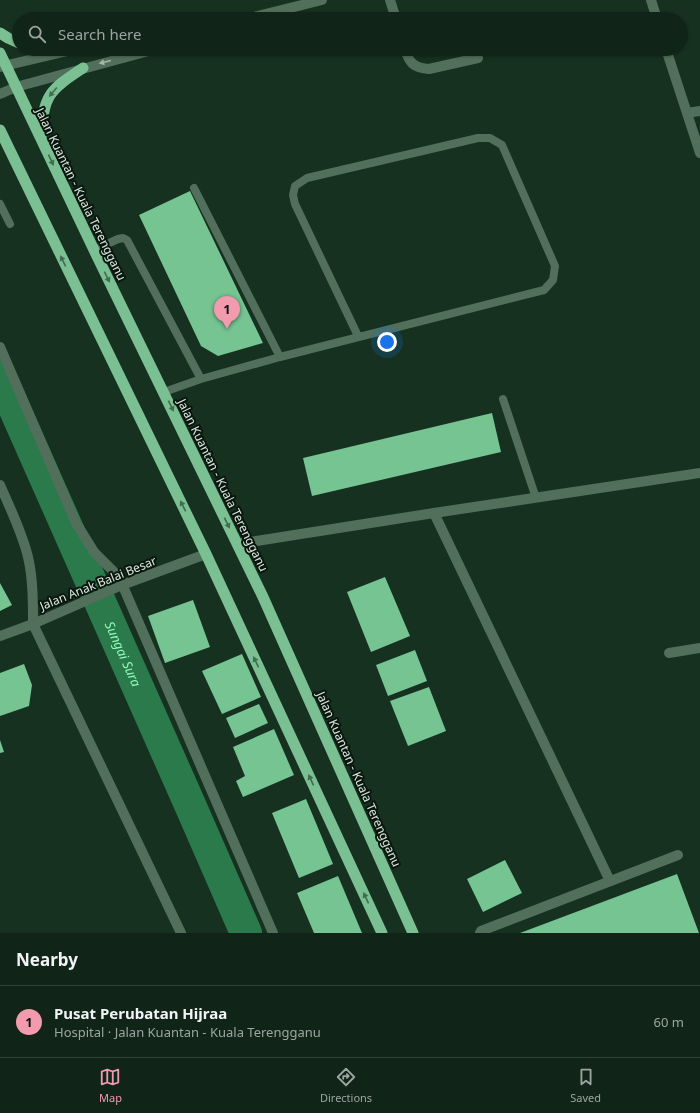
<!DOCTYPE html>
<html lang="en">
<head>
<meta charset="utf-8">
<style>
  :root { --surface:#102518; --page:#192d21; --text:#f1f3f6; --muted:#9ca5a2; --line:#304237; --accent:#f29aae }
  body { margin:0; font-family:"Noto Sans",sans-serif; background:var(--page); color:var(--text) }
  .you { position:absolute; left:387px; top:342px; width:14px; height:14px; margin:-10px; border:3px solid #fff; border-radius:50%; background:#1a73e8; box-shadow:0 0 0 6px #1a73e833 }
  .badge { display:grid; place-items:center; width:26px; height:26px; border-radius:50%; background:var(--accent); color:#111; font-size:13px; font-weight:700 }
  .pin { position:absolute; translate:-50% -33px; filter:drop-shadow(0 1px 2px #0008) }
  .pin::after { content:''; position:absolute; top:21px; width:14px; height:12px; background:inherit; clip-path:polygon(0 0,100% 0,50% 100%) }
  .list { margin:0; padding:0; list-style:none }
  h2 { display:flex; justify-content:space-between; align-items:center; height:52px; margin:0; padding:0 16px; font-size:17px }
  h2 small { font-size:13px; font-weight:400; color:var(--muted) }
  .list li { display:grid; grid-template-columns:26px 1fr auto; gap:12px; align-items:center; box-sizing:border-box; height:72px; padding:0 16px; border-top:1px solid var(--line) }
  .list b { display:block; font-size:15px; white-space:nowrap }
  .list p { margin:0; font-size:13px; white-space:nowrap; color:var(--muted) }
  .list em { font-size:13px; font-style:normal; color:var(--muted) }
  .icon { flex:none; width:22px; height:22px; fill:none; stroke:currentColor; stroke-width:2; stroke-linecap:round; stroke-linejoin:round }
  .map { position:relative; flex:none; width:700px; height:933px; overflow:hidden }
  .search { position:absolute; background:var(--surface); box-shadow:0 1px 3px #0004; left:12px; right:12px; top:12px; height:44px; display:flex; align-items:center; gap:10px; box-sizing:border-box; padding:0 14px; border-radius:22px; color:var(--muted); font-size:15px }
  .sheet { height:124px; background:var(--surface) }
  nav { display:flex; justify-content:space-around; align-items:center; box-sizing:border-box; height:56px; border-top:1px solid var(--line); background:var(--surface); font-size:11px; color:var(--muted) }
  nav a { display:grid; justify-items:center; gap:2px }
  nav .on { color:var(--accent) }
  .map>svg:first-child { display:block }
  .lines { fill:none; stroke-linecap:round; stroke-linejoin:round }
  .river { stroke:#2a7a4c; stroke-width:32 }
  .building { fill:#76c492 }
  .service { stroke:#516f5a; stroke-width:8 }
  .minor { stroke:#516f5a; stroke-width:10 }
  .tertiary { stroke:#516f5a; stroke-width:10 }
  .trunk { stroke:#7ac092; stroke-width:11 }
  .oneway { fill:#a3b9a9 }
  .oneway2 { fill:#426b50 }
  .labels { text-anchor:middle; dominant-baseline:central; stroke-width:4; stroke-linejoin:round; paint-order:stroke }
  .street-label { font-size:12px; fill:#daeade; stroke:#0a160e }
  .water-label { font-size:13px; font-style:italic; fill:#91fbb7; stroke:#0a160e }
</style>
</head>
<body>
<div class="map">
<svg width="700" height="933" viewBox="0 0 700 933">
  <rect width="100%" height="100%" fill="#163120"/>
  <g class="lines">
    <path class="river" id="s1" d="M0,376l191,431 55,126"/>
  </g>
  <path class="building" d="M190,191l73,152 -45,13 -17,-10 -62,-131z
    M492,413l9,39 -189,44 -9,-38z
    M385,577l25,59 -39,16 -24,-60z
    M0,583l12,22 -12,6z
    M193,600l17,47 -45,16 -17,-47z
    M415,650l12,31 -39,15 -12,-31z
    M242,654l19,43 -39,17 -20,-43z
    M24,664l8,21 -3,21 -29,10v-43z
    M429,687l17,44 -38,15 -18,-45z
    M259,704l9,19 -33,15 -9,-20z
    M274,729l20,46 -51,22 -7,-16 9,-5 -12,-29z
    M0,740l4,12 -4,1z
    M306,799l27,65 -34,14 -27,-65z
    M505,860l17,33 -39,19 -16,-33z
    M677,874l22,59h-179z
    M338,876l24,57h-48l-17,-40z"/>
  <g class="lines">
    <path class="service" d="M194,188l86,169
      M0,204l10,20
      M94,250l24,-11 5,-1 4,2 74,139 -37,13
      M201,379l79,-22 264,-67 9,-10 2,-14 -53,-121 -12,-7h-12l-171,40 -12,8 -2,9 2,9 63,132
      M503,399l33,99"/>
    <path class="minor" d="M390,0l6,19
      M651,0l6,19
      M405,49c4,14 9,19 24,20l49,-11
      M666,49l34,104
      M687,113l13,-2
      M0,347l76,176 18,29 25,25 154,356
      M0,485c10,23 22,47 28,72 5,21 5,45 5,67l148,309
      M434,513l176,368
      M237,544l197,-31 266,-40
      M669,653l31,-5
      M480,933l1,-2 197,-76"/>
    <path class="tertiary" d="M246,19l76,-19
      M0,67l76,-18
      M0,94l16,-7 140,-38
      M0,636l33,-12 89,-39 84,-31"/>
    <path class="trunk" d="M0,33l8,5 11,5
      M0,53l94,197 169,347 150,336
      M0,130l206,424 176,379
      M41,137c3,-42 7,-46 42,-69"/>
  </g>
  <defs><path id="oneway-solid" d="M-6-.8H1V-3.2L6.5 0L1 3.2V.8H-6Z"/></defs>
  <use class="oneway" href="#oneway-solid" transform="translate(105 62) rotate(166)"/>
  <g class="oneway2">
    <use href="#oneway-solid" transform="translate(53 92) rotate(130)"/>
    <use href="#oneway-solid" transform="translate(51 160) rotate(65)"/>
    <use href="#oneway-solid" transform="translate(63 261) rotate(-116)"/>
    <use href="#oneway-solid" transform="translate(107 277) rotate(64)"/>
    <use href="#oneway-solid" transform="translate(171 406) rotate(64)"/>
    <use href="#oneway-solid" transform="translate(183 506) rotate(-116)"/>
    <use href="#oneway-solid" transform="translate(227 523) rotate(64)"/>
    <use href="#oneway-solid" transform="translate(256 662) rotate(-115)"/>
    <use href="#oneway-solid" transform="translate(311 780) rotate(-115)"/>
    <use href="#oneway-solid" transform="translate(366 898) rotate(-115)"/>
  </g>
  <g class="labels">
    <g class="street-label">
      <text transform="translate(81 194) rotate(64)">Jalan Kuantan - Kuala Terengganu</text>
      <text transform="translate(223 485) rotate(64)">Jalan Kuantan - Kuala Terengganu</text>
      <text transform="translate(98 583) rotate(-22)">Jalan Anak Balai Besar</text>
      <text transform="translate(359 779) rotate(66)">Jalan Kuantan - Kuala Terengganu</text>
    </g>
    <g class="water-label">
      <text stroke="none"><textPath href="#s1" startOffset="304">Sungai Sura</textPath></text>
    </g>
  </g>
</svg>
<div class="you"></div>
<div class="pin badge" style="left:227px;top:329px">1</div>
<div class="search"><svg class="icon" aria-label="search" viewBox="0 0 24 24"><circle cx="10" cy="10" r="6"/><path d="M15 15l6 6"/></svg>Search here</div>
</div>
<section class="sheet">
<h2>Nearby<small></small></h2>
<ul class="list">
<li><span class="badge">1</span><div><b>Pusat Perubatan Hijraa</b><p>Hospital · Jalan Kuantan - Kuala Terengganu</p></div><em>60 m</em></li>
</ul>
</section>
<nav>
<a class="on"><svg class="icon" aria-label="map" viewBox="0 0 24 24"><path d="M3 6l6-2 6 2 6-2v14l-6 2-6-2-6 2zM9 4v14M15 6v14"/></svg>Map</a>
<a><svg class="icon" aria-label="directions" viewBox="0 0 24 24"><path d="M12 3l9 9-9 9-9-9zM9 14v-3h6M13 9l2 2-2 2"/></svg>Directions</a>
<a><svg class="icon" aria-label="saved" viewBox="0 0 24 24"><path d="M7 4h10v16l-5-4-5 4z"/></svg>Saved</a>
</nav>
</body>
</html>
